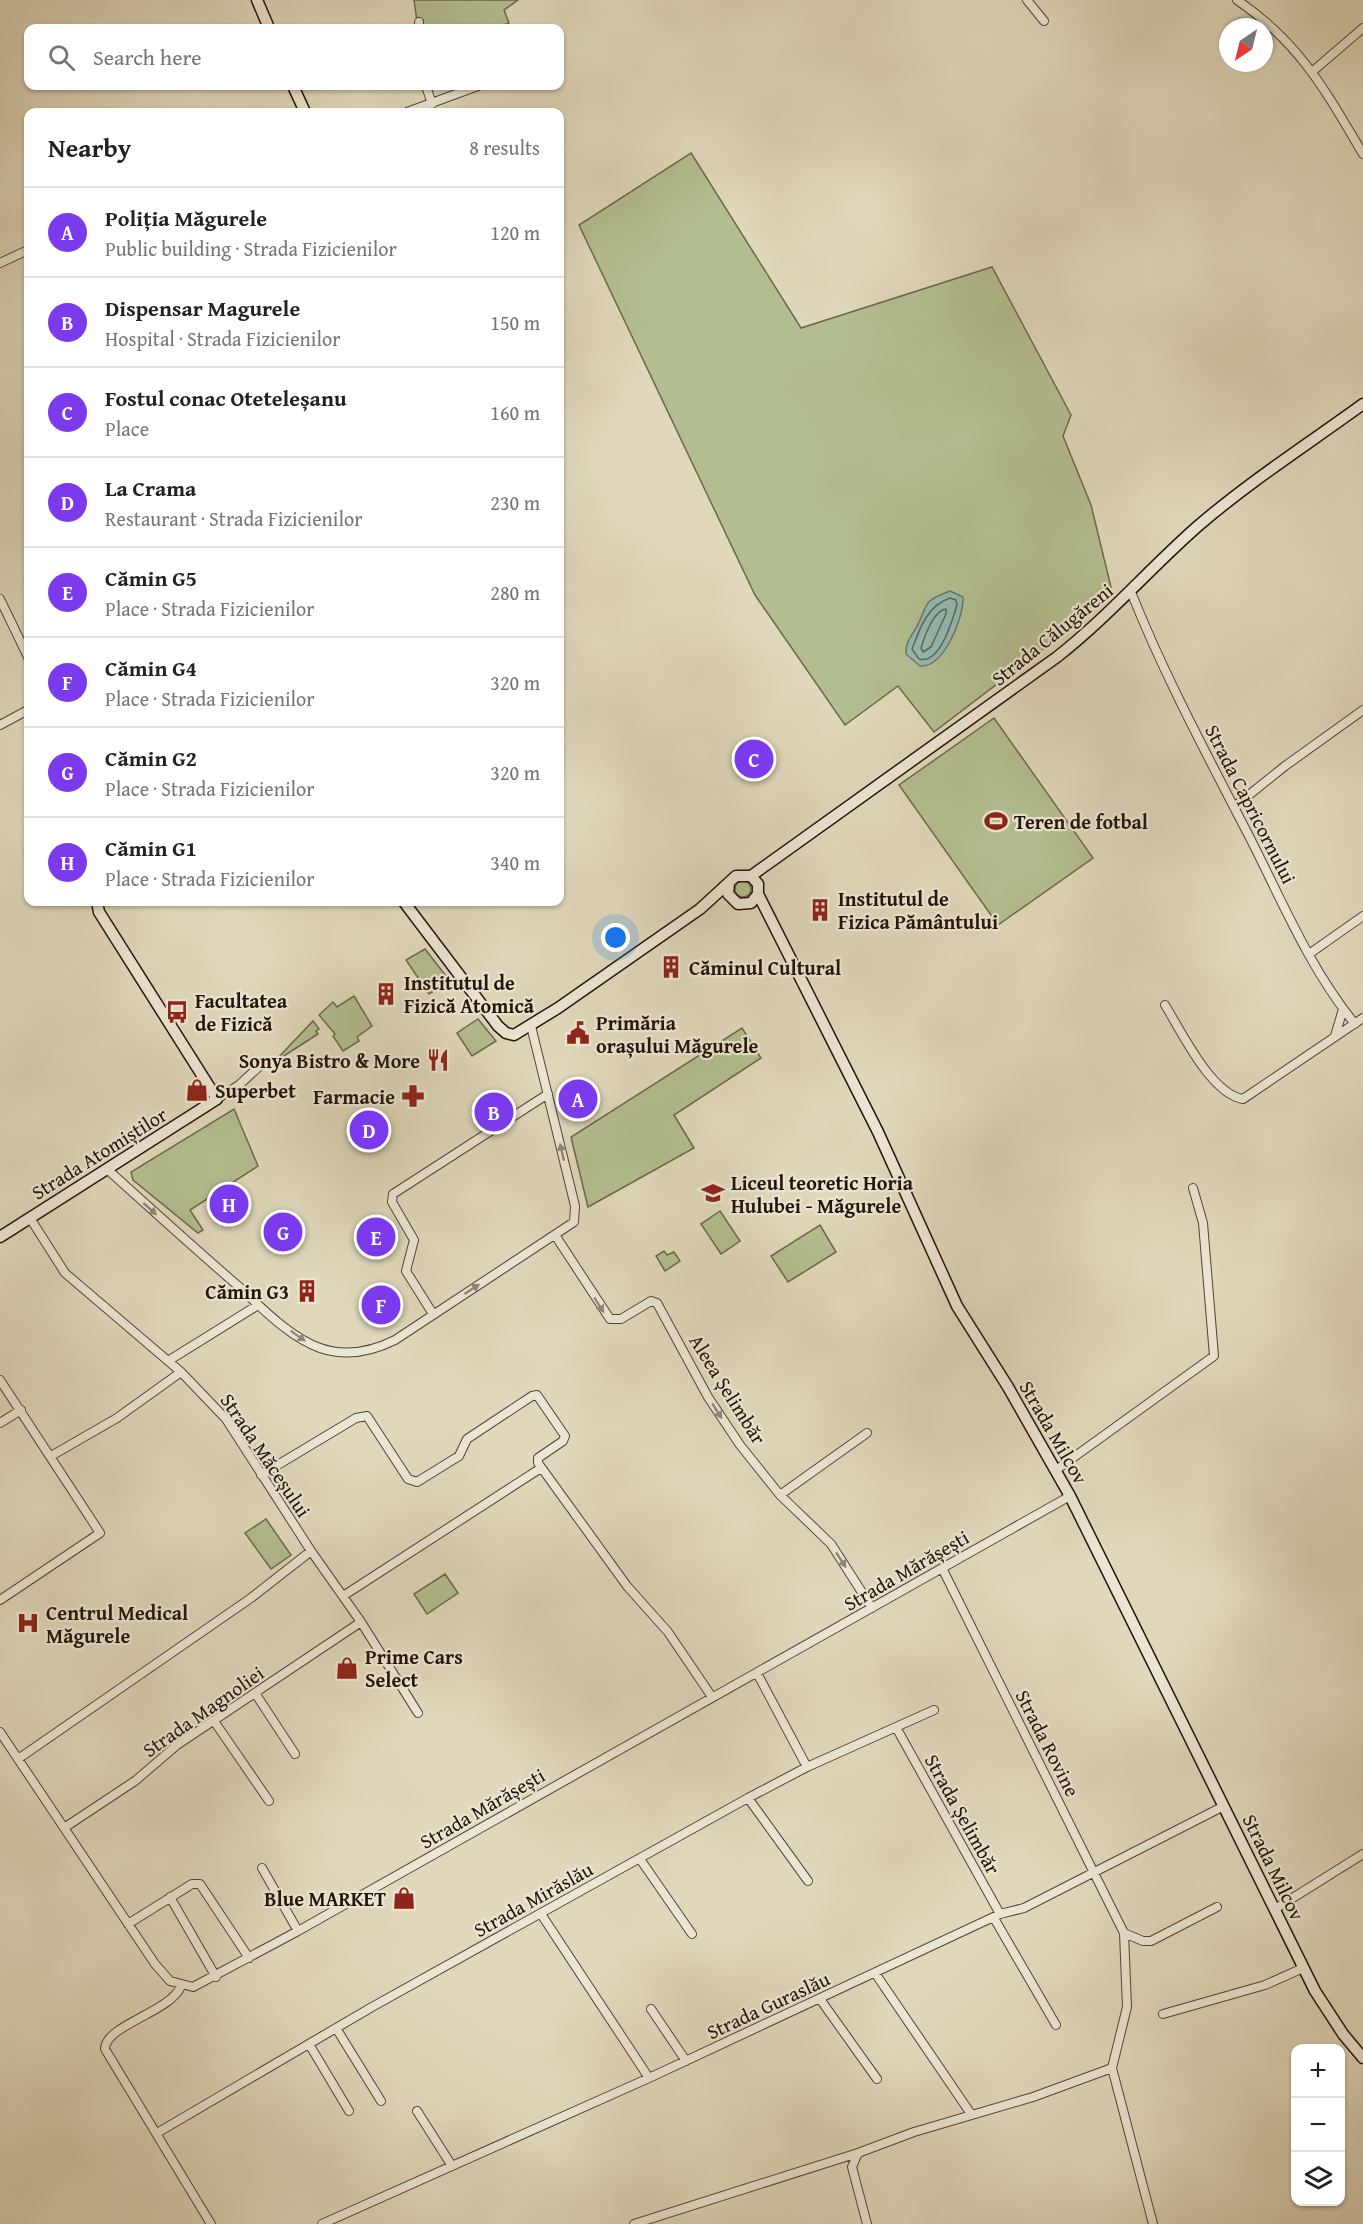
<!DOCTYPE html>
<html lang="en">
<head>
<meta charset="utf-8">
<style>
  :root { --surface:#fff; --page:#f6f6f6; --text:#222; --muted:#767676; --line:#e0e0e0; --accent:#7c3aed }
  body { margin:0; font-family:"Gentium Book Plus",serif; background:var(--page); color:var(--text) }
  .controls { position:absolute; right:18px; bottom:18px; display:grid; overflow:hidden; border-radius:12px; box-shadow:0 2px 4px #0004 }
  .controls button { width:54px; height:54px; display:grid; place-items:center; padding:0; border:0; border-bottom:2px solid var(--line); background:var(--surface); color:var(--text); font:30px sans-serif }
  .compass { position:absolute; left:1219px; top:18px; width:54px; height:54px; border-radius:50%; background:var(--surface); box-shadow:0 2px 4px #0004; rotate:215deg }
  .you { position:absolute; left:616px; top:938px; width:21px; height:21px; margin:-15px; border:4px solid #fff; border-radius:50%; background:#1a73e8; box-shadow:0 0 0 9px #1a73e833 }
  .badge { display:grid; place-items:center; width:39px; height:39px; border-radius:50%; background:var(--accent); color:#fff; font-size:20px; font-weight:700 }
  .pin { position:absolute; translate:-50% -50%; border:3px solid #fff; box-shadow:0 2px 6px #0006 }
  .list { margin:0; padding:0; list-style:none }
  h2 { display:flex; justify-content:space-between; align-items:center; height:78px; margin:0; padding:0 24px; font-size:26px }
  h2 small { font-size:20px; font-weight:400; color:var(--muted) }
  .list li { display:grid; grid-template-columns:39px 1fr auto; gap:18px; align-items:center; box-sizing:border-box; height:90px; padding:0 24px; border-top:2px solid var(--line) }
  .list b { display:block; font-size:22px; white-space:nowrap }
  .list p { margin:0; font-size:20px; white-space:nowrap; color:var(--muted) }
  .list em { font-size:20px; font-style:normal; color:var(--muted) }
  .icon { flex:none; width:33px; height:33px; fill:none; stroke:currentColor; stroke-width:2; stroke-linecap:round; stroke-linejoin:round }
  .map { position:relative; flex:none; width:1363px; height:2224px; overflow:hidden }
  .search { position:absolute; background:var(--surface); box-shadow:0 2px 4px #0004; left:24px; top:24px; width:540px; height:66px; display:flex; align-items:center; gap:15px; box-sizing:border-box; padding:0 21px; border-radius:12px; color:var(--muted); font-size:22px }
  .panel { position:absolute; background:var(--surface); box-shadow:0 2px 4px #0004; left:24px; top:108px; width:540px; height:798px; border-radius:12px }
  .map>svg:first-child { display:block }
  .green { fill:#b3be90; stroke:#6c684c; stroke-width:1.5 }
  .water { fill:#94bab0; stroke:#67776d; stroke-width:1.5 }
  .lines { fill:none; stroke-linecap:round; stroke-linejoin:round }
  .shore { stroke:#5c665c; stroke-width:1.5 }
  .street-casing { stroke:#534435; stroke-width:10 }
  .secondary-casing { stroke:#241308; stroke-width:13 }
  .street { stroke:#ebe6d3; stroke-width:8 }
  .secondary { stroke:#ebe6d3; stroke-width:10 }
  .oneway { fill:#918778 }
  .labels { text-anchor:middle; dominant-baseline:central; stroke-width:4.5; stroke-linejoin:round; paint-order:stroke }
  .street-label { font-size:20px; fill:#241308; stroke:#ebe6d3 }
  .poi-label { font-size:20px; font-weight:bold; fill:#241308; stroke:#ebe6d3; text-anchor:start }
</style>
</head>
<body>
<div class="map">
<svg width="1363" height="2224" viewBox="0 0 1363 2224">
  <rect width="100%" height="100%" fill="#e0d8bb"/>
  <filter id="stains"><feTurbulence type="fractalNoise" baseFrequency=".00333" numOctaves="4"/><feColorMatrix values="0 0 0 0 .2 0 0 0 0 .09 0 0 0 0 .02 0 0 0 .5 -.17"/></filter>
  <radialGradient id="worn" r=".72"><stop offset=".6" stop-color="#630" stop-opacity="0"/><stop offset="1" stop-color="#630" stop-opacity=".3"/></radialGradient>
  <path class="green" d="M414,0h104l-14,10 5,13 -14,5h-73l1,-8 -6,1z
    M691,153l110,175 191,-61 79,148 -8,21 28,69 20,82 -43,43 -134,102 -36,-46 -53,39 -90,-130 -176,-370z
    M994,718l99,140 -95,67 -99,-140z
    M735 889a8 8 0 1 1 16 0a8 8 0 1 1-16 0Z
    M425,949l25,32 -21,13 -23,-34z
    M354,996l18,30 -15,11 2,4 -16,10 -10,-15 2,-2 -16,-19 14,-13 4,5z
    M478,1019l18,22 -24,15 -15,-23z
    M313,1021l6,8 -3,2 2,3 -45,29z
    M742,1028l19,30 -87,57 20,33 -106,59 -17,-70z
    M234,1109l24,57 -68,44 13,20 -5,3 -65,-53 -2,-8z
    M720,1211l20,30 -19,13 -20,-30z
    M820,1225l16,27 -48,30 -17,-26z
    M664,1251l3,4 7,-3 6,9 -15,10 -9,-15z
    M266,1519l25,36 -20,14 -26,-36z
    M445,1574l13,19 -31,21 -13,-20z"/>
  <path class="water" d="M950,591l13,6c1,20 -19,71 -43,69l-14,-12c-1,-10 5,-18 10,-26 13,-23 4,-26 34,-37z"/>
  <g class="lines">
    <path class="shore" d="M950,598l6,2 1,5c-5,16 -17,60 -38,54l-7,-10c8,-21 15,-43 38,-51z
      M946,609v5l-15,33 -8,5 -2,-4c4,-13 12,-37 25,-39z"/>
    <g class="street-casing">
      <path id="street" d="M1027,0l17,21
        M1237,0c63,43 88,90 126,154
        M419,28v-6
        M1313,71l50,-43
        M426,86l6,18
        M407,112l71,-26
        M0,263l28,-13
        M1131,592c34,85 77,165 119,246 32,63 60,131 105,186
        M0,599l28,58
        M0,725l28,-15
        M1234,807l51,-41 78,-56
        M1309,954l54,-38
        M1165,1005c16,26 46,89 78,94l120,-81
        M1335,1036l8,-27
        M217,1099l22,-14 25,-23
        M107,1169c43,39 86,78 130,116 24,22 52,52 83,63 26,9 51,4 75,-8l179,-118 1,-16 -44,-180
        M30,1218l35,55 116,99 45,47 85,132 50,71 57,91
        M555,1235l55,84h11l30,-18 6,2 51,94 32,48 40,50 51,49 41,64
        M433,1314l-27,-43 8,-31 -22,-38 1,-8 155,-100
        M168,1361l90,-56
        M0,1380l100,153 -100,67
        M0,1423l21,-13
        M51,1456l66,-38 64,-46
        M1056,1470l158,-114 -11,-133 -10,-35
        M261,1475l95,-57 11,-2 41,63 9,3 42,-26 8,-17 65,-43 5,-1 28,41 -2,5 -25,17v5l89,123 41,46 44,65
        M780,1495l87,-62
        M942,1568l182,365 3,74 -15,61 41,156
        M343,1596l198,-128
        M757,1673l50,94
        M255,1693l40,61
        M214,1721l55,80
        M897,1729l103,185
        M0,1732l155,232 15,17 23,6 105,-56 772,-435
        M18,1759l233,-161 60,-47
        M748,1798l60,83
        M64,1828l71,-47 42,-36 184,-123
        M640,1859l52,75
        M262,1868l36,63
        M170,1897l46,80
        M1275,1909l88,-55
        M541,1914l108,164
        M994,1918l62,107
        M128,1924l64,-40h8l49,74
        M1124,1933l19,8h8l66,-34
        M875,1973l96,141
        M181,1986c-10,26 -76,39 -76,63l106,175
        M820,1999l57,80
        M651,2009l35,52
        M1163,2014l102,-29 38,-17
        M336,2028l45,73
        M309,2044l40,67
        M417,2111l35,55
        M157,2133l215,-126 376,-209 59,-31 127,-57
        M322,2224l327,-146 351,-164 24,-6 200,-102
        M634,2224l224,-71
        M867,2224l-15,-57 6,-14 56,-21 119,-35 79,-29"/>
    </g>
    <g class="secondary-casing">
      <path id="secondary" d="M257,0l12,28
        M293,86l12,26
        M751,876l306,-219c51,-40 92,-88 141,-131 51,-44 110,-82 165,-122
        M758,894l120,238 79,174 51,81 62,109 245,495 28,43 20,24
        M404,902l94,124 8,7 8,2 44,-27 142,-99 36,-33h15l7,8v10l-7,9 -13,1 -10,-10 1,-11
        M0,1237l217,-138 -118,-187 -2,-10"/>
    </g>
    <use href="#street" class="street"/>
    <use href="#secondary" class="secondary"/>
  </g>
  <defs><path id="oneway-solid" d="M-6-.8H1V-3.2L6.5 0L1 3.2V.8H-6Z" transform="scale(1.5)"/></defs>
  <g class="oneway">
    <use href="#oneway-solid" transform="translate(562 1152) rotate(-103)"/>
    <use href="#oneway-solid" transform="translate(150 1209) rotate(42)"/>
    <use href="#oneway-solid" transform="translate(472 1289) rotate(-33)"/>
    <use href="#oneway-solid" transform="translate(599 1305) rotate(58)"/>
    <use href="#oneway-solid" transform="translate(298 1336) rotate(35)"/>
    <use href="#oneway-solid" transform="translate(717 1411) rotate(58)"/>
    <use href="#oneway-solid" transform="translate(841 1560) rotate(57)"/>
  </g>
  <defs>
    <g id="stadium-bare" transform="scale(1.8)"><path d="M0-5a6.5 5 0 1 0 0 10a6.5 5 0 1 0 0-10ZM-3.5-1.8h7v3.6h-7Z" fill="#8f2418" stroke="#ebe6d3" stroke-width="2.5" paint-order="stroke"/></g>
    <g id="building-bare" transform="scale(1.8)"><path d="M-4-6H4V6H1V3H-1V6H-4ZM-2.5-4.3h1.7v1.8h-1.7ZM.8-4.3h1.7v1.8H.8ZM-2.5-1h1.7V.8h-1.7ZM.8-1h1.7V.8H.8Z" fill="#8f2418" stroke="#ebe6d3" stroke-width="2.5" paint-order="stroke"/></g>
    <g id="bus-bare" transform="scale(1.8)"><path d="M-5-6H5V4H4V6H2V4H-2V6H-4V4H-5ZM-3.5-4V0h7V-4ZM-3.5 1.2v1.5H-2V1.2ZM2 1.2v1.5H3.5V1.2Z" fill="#8f2418" stroke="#ebe6d3" stroke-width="2.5" paint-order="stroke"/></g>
    <g id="civic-bare" transform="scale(1.8)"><path d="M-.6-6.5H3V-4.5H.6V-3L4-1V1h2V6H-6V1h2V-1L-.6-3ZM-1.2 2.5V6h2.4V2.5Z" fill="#8f2418" stroke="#ebe6d3" stroke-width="2.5" paint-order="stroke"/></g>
    <g id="restaurant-bare" transform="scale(1.8)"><path d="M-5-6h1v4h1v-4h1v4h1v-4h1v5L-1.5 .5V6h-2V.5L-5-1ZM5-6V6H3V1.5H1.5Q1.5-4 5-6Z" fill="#8f2418" stroke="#ebe6d3" stroke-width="2.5" paint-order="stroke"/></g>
    <g id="shop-bare" transform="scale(1.8)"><path d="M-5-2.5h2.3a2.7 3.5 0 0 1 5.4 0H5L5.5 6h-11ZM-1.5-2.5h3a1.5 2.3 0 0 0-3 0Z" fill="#8f2418" stroke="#ebe6d3" stroke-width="2.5" paint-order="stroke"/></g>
    <g id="pharmacy-bare" transform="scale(1.8)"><path d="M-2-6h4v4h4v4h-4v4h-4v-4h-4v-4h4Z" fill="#8f2418" stroke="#ebe6d3" stroke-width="2.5" paint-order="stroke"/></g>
    <g id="university-bare" transform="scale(1.8)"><path d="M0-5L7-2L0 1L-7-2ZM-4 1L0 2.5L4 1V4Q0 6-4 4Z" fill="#8f2418" stroke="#ebe6d3" stroke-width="2.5" paint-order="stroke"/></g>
    <g id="hospital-bare" transform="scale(1.8)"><path d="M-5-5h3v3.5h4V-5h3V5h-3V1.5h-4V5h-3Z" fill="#8f2418" stroke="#ebe6d3" stroke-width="2.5" paint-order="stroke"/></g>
  </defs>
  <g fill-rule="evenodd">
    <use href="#stadium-bare" x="996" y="821"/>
    <use href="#building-bare" x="820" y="910"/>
    <use href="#building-bare" x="671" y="967"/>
    <use href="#building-bare" x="386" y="994"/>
    <use href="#bus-bare" x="177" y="1012"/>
    <use href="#civic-bare" x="578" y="1033"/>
    <use href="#restaurant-bare" x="438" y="1060"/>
    <use href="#shop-bare" x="197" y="1090"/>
    <use href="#pharmacy-bare" x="413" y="1096"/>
    <use href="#university-bare" x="713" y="1193"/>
    <use href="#building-bare" x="307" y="1291"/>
    <use href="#hospital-bare" x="28" y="1623"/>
    <use href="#shop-bare" x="347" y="1668"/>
    <use href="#shop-bare" x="404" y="1898"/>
  </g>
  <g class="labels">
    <g class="street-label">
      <text transform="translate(1052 634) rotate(-39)">Strada Călugăreni</text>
      <text transform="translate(1251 804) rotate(63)">Strada Capricornului</text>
      <text transform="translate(99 1153) rotate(-32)">Strada Atomiștilor</text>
      <text transform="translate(728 1389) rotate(58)">Aleea Șelimbăr</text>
      <text transform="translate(1054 1432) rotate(60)">Strada Milcov</text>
      <text transform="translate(266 1455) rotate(56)">Strada Măceșului</text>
      <text transform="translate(906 1570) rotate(-30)">Strada Mărășești</text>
      <text transform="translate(203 1711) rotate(-35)">Strada Magnoliei</text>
      <text transform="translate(1048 1743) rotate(63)">Strada Rovine</text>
      <text transform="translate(482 1808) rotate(-30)">Strada Mărășești</text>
      <text transform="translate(963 1814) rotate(61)">Strada Șelimbăr</text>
      <text transform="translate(1274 1867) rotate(64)">Strada Milcov</text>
      <text transform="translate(533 1899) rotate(-29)">Strada Mirăslău</text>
      <text transform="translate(768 2005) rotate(-25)">Strada Guraslău</text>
    </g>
    <g class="poi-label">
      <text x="1014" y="821">Teren de fotbal</text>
      <text x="838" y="898">Institutul de<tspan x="838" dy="23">Fizica Pământului</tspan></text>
      <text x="689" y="967">Căminul Cultural</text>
      <text x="404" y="982">Institutul de<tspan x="404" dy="23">Fizică Atomică</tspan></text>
      <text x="195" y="1000">Facultatea<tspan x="195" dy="23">de Fizică</tspan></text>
      <text x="596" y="1022">Primăria<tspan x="596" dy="23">orașului Măgurele</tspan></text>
      <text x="420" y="1060" text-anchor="end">Sonya Bistro &amp; More</text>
      <text x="215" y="1090">Superbet</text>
      <text x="395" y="1096" text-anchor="end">Farmacie</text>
      <text x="731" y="1182">Liceul teoretic Horia<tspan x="731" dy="23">Hulubei - Măgurele</tspan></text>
      <text x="289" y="1291" text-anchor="end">Cămin G3</text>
      <text x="46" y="1612">Centrul Medical<tspan x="46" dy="23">Măgurele</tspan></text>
      <text x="365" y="1656">Prime Cars<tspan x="365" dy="23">Select</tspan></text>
      <text x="386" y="1898" text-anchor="end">Blue MARKET</text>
    </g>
  </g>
  <rect width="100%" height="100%" filter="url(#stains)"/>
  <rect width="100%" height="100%" fill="url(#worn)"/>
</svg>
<div class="controls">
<button>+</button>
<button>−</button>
<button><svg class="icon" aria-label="layers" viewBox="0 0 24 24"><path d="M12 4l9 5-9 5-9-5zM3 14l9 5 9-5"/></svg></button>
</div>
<svg class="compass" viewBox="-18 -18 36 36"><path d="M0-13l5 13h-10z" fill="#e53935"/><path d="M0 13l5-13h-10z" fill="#767676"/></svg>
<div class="you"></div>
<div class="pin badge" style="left:578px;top:1099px">A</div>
<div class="pin badge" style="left:494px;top:1112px">B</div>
<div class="pin badge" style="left:754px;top:759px">C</div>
<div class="pin badge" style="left:369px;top:1130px">D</div>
<div class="pin badge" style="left:376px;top:1237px">E</div>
<div class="pin badge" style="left:381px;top:1305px">F</div>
<div class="pin badge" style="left:283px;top:1232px">G</div>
<div class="pin badge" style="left:229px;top:1204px">H</div>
<div class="search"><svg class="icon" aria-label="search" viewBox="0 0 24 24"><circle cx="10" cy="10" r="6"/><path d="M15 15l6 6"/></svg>Search here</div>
<section class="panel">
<h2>Nearby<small>8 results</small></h2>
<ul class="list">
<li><span class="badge">A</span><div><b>Poliția Măgurele</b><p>Public building · Strada Fizicienilor</p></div><em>120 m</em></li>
<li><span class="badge">B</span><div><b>Dispensar Magurele</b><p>Hospital · Strada Fizicienilor</p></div><em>150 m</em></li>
<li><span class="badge">C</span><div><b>Fostul conac Oteteleșanu</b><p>Place</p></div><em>160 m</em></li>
<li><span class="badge">D</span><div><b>La Crama</b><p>Restaurant · Strada Fizicienilor</p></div><em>230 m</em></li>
<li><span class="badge">E</span><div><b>Cămin G5</b><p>Place · Strada Fizicienilor</p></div><em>280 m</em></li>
<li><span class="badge">F</span><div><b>Cămin G4</b><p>Place · Strada Fizicienilor</p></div><em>320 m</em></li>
<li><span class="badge">G</span><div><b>Cămin G2</b><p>Place · Strada Fizicienilor</p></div><em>320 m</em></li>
<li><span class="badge">H</span><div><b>Cămin G1</b><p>Place · Strada Fizicienilor</p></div><em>340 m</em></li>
</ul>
</section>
</div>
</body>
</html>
